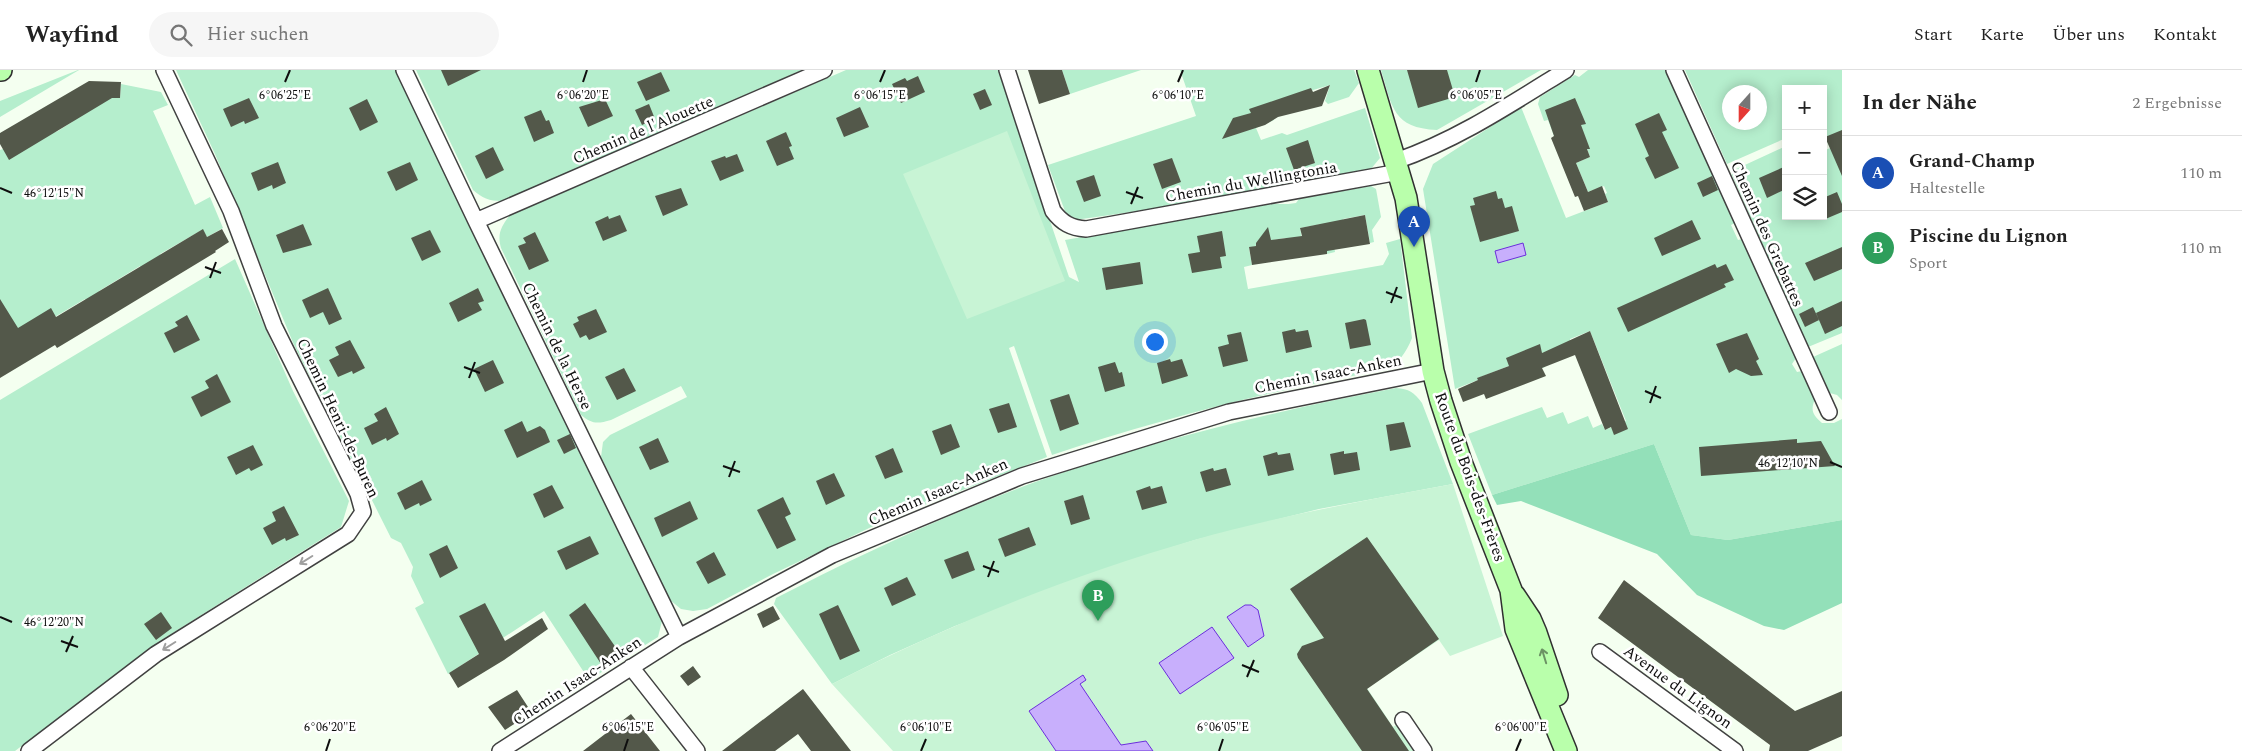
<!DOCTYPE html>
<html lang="de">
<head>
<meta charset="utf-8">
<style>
  :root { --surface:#fff; --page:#f6f6f6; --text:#222; --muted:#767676; --line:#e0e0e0; --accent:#6f671e }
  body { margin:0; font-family:Spectral,serif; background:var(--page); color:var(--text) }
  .controls { position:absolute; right:15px; top:15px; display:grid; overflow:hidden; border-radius:0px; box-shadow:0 2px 12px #0003 }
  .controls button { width:45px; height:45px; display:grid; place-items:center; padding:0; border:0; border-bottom:1px solid var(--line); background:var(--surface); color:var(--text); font:25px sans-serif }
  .compass { position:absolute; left:1722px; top:15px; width:45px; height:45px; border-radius:50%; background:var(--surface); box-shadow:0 2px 12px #0003; rotate:201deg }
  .you { position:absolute; left:1154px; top:271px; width:18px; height:18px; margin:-12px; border:4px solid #fff; border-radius:50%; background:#1a73e8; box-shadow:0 0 0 8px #1a73e833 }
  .badge { display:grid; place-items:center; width:32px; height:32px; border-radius:50%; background:var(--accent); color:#fff; font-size:16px; font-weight:700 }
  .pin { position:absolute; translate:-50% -41px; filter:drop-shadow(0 1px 2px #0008) }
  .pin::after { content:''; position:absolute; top:26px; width:18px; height:15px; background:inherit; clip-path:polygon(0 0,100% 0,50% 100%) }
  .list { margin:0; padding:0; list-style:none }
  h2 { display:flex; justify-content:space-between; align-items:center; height:65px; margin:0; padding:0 20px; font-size:21px }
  h2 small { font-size:16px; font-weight:400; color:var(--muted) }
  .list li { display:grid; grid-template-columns:32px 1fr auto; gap:15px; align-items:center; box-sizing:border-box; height:75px; padding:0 20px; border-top:1px solid var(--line) }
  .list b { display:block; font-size:19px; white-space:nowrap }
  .list p { margin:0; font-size:16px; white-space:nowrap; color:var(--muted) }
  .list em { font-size:16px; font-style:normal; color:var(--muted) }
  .icon { flex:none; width:28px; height:28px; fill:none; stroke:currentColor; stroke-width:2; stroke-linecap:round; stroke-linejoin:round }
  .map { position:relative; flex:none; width:1842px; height:681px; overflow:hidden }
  header { display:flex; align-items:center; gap:30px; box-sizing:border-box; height:70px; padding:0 25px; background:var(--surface); border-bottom:1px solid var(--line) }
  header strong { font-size:24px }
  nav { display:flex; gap:28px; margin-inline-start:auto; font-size:18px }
  .search { width:350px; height:45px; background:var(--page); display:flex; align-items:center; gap:12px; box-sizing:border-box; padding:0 18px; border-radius:28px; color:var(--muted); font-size:19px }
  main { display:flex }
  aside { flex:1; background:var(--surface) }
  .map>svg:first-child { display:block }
  .green { fill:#b5eecd; fill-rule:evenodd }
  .forest { fill:#93e0b9 }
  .pitch { fill:#c8f4d5; fill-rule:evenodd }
  .water { fill:#c8affc; stroke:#6a2edb }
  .building { fill:#53584a }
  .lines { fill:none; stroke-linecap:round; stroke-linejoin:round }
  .street-casing { stroke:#414141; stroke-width:18 }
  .secondary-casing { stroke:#303030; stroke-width:24 }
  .street { stroke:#fff; stroke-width:15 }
  .secondary { stroke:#b9ffab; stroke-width:21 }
  .oneway { stroke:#9f9f9f }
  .oneway2 { stroke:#6c9364 }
  .ticks { fill:none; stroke:#0e0e0e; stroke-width:2 }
  .labels { text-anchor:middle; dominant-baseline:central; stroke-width:5; stroke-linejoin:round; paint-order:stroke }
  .street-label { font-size:16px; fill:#0e0e0e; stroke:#fff }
  .ticks-label { font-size:12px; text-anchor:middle; fill:#0e0e0e; stroke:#fff; stroke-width:5; stroke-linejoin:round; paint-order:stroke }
</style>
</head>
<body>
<header>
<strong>Wayfind</strong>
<div class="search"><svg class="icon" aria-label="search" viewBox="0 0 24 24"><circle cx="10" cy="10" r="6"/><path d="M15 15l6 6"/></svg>Hier suchen</div>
<nav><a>Start</a><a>Karte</a><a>Über uns</a><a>Kontakt</a></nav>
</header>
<main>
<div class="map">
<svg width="1842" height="681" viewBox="0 0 1842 681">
  <rect width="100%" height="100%" fill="#f4fff0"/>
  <path class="green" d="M78,0h1l-79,47v-16z
    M176,0h220l266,551 -4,16 -69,43 -45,-69 -96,63 -33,-66 9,-5 -13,-27 2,-9 -12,-24 -10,-5 -97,-193 -79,-191z
    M416,0h386l-300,131c-13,0 -20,-3 -29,-11z
    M846,0h153l70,207 10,5 -14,-42 199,-35c12,-2 22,0 32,-2l3,-4 72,-13 5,3 5,28 -9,13 2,12 -4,1 -5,-28 -22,4 2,9 -13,7 3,17 -8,2 -5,-30 -22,4 4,22 -19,-12 -29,5v3l-7,2 3,17 -8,2 4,22 135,-24 6,-11 -3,-11 14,-4 12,99c-6,15 -13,25 -27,32 -113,20 -224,49 -333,85l-38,-109 -5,2 38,109 -161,63 -113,54 -66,35 -14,2 -12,-2 -11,-9 -69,-143 2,-15 7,-7 77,-38 -6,-11 -70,34c-14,4 -19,4 -30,-5l-80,-167c-4,-14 0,-21 8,-32z
    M1062,0h79l-71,24z
    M1180,0h174l5,13 -10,14 -21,7 -3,-3 5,-16 -61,18 5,17 -18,8 5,12 21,-7 5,2 78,-27 15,50 -10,12 -218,39 -77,11 -9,-6 -18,-49 148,-49z
    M1381,0h160l-104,60c-44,-2 -45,-23 -56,-60z
    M1588,0h79l68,153 -4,2 7,15 4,-1 54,119 -4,6 5,8 5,-1 13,28c-5,12 -2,16 7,24h12l8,-4v101l-114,20 -37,-5 -37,-91 -162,51 -24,-61 74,-27 5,11 16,-6 5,12 20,-8 5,12 9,-4 3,6 21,-9 -36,-90 -20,8v3l-30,12 5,13 -3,1 -5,-13 -59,23v2l-23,9 -32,-200 10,-25 88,-57 45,111 42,-16 -3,-8 2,-1 -3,-7 -16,6 -12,-29 14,-6 -3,-8h2l-35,-13 -6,-16 -4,1 -6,-17 2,-7 35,-22 4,2z
    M1685,0h157v263l-34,14 -76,-172 2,-5 52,-24v70h37v-65l7,-3 -7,-16v-43h-37v49l-59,26zM1730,22h30v30h-30z
    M121,14l40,8 7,13 -15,6 42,94 15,-8 13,31 -16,9 -5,-7 -42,24 5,8 -20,12 -5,-8 -41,25 4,8 -14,8 -4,-8 -42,25 -10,17 -33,-25v-166l58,-19 14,-9 23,-25 25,1z
    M235,189l58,132 56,110 -8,26 -184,116 -142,108h-15v-351z
    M1842,274v56l-5,-5 -7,-2 -17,-36z
    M1396,318c13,1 18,4 26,15l31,81 -134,25 -124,31 -60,19 -180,67 -65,29 -58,29 -58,-80 2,-6c85,-44 172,-84 262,-117 116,-41 237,-70 358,-93z"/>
  <path class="forest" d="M1654,374l37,91 37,5 114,-20v83l-58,27 -20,-4 -67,-31 -40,-41 -136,-53 -24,4 -5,-10z"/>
  <path class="pitch" d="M1007,61l58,150 -98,38 -64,-145z
    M1453,414l50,152 -53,20 -11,-16 -72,48 26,39 6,-4 19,28h-265l-7,-10 -25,4 -41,-61 -51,27 27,40h-163l-61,-67c116,-59 237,-108 362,-144 85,-24 172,-40 259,-56zM1258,540l6,26 -16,11 -21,-30z"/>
  <path class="water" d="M1523,173l3,12 -28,8 -3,-12z
    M1245,535h6l7,5 6,26 -16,11 -21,-30z
    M1212,557l22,31 -54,36 -21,-31z
    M1083,605l3,5 -6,4 41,61 25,-4 7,10h-97l-27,-40z"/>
  <path class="building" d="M441,0h40l-33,16z
    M1028,0h34l8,24 -31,10z
    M1407,0h40l8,27 -37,11z
    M661,2l9,19 -24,10 -9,-19z
    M918,6l7,16 -24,11 -9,-19 13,-6 2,3z
    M89,11l32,1 -1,16h-8l-103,62 -9,-16v-11z
    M1330,15l-8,21 -44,11 -13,8 -43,14 11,-21 18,-5 -2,-4 62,-21 2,4z
    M985,19l7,16 -12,5 -7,-16z
    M249,28l10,20 -14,6 -1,-3 -13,6 -8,-18z
    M1575,28l11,26 -5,1 9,24h-3l3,8 -14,6 12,29 14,-6 6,16 -24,9 -6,-15 -3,1 -24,-59 3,-2 -9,-26z
    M367,29l11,23 -18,9 -11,-23z
    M605,29l8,17 -25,11 -9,-20z
    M649,34l6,15 -13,6 -7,-15z
    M860,37l9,20 -25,10 -8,-19z
    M541,40l5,11 3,-1 5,13 -20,9 -10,-25z
    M1659,43l8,17 -5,2 17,36 -24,11 -10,-21 4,-2 -14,-32z
    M1842,60v46l-17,-39z
    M786,62l6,14 -3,1 5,12 -17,7 -11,-25z
    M1308,70l7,23 -21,7 -8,-22z
    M493,77l11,23 -18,9 -11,-23z
    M737,84l7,17 -24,10 -9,-20 14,-5 1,2z
    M1172,88l9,24 -19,7 -9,-25z
    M278,92l8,21 -13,6 -1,-4 -14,6 -7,-18z
    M410,92l8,18 -22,11 -9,-19z
    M1786,96v23l-19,9 -8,-20z
    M1094,105l7,21 -17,6 -8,-21z
    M1712,106l6,14 -15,7 -6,-14z
    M681,118l7,17 -25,11 -8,-20z
    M1496,121l2,8 4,-1 3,10 7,-2 7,25 -39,11 -10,-36 5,-1 -2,-7z
    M1837,122l5,12v8l-19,8v-22z
    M620,145l7,16 -24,10 -8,-19 13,-6 1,3z
    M1365,145l5,29 -43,7v3l-75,11 -3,-18 7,-1v-3l12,-16 3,13 31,-4 -2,-8z
    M1692,150l9,19 -39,17 -8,-18z
    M303,154l9,21 -29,8 -7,-18z
    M203,159l4,8 15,-8 7,13 -14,9 1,1 -104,63 -55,33 -2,-3 -55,33v-79l18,29 33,-20 5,9z
    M430,160l11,22 -19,9 -11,-23z
    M1222,161l4,25 -6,1 2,11 -30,5 -4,-19 12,-2 -3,-16z
    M535,162l14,29 -20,9 -11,-24 8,-3 -3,-5z
    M1842,177v22l-28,12 -9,-18z
    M1140,192l3,22 -37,6 -4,-22z
    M1715,194l2,4 9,-4 8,16 -10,4 2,3 -98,45 -11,-24z
    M328,218l14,31 -13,6 -6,-13 -13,6 -8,-18z
    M478,218l6,13 -6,2 4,7 -24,12 -9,-19z
    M1842,231v25l-17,8 -9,-21z
    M1813,237l6,13 -14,7 -6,-13z
    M596,239l11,23 -18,8 -3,-5 -6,3 -7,-14 6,-3 -2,-4z
    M187,245l13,25 -26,13 -10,-20 14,-7 -3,-4z
    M1364,249l2,1 5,25 -21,4 -5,-26z
    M1295,259l1,3 12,-2 4,17 -26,6 -4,-21z
    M1590,261l38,98 -14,6 -3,-8 -6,3 -30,-75 -33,13 4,8 -60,23 -2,-5 -21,8 -5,-13 20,-9 -1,-2 32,-12 -3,-8 34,-14 2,9z
    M1241,262l7,29 -25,6 -5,-20 11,-3 -2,-9z
    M1747,263l12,26 -3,2 7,14 -12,1 -15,-7 -7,4 -13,-29z
    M350,270l15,28 -12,6 -1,-3 -14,6 -9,-17 10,-5 -4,-8z
    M1170,289l1,3 11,-3 6,17 -26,8 -5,-21z
    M493,290l11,23 -19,9 -11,-23z
    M1115,292l4,11 3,-1 3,14 -20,6 -7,-25z
    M624,298l12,23 -19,9 -12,-23z
    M217,304l14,28 -30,15 -10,-20 18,-9 -4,-7z
    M1069,324l10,30 -19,7 -10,-31z
    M1009,333l8,24 -19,6 -9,-24z
    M386,337l13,27 -12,7 -1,-3 -14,7 -8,-17 14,-7 -4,-7z
    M522,351l5,11 13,-6 5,4 5,12 -33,16 -13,-28z
    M1404,352l7,25 -21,4 -4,-26z
    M951,354l9,23 -19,8 -9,-24z
    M570,364l6,14 -12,6 -7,-14z
    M658,368l11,24 -19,8 -11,-23z
    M1797,369v4l24,-2 14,25 -134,10 -2,-29z
    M253,375l10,20 -12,6 -2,-3 -13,7 -9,-18z
    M893,378l10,24 -18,7 -10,-23z
    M1344,381v3l13,-2 3,18 -26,5 -4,-21z
    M1277,382l1,3 12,-2 4,17 -26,6 -5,-20z
    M1213,398l1,3 12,-3 5,17 -25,7 -6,-20z
    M834,403l11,23 -19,9 -10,-24z
    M422,410l10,20 -12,6 -1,-3 -14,7 -8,-17z
    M552,415l12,23 -20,10 -11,-24z
    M1150,416l1,3 11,-3 5,17 -25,7 -6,-19z
    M1083,425l7,24 -19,6 -7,-24z
    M783,427l8,17 -6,3 11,23 -19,9 -20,-39z
    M690,431l8,18 -36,18 -8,-19z
    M284,436l15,29 -13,6 -1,-3 -13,7 -9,-17 13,-7 -4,-9z
    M1029,457l7,18 -31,12 -7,-18z
    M590,466l9,18 -33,16 -9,-19z
    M1367,467l72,102 -72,50 42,62h-47l-64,-93 -1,-4 5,-8 22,-8 -34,-49z
    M447,475l11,23 -18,10 -11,-24z
    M968,481l7,19 -23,9 -8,-19z
    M714,482l12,23 -18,9 -12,-22z
    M907,507l9,18 -24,11 -8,-18z
    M1624,510l171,131 47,-20v45l-34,15h-39l1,-6 -172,-127z
    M485,533l20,38 37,-23 6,11 -44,31 -46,28 -9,-15 30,-19 -20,-38z
    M585,533l36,52 -18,12 -34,-52z
    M838,535l22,46 -20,9 -21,-46z
    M773,536l7,13 -17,9 -6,-14z
    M161,542l11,16 -16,12 -12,-16z
    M693,596l8,11 -13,9 -8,-10z
    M803,619l48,62h-40l-13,-17 -23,17h-53z
    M517,620l11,17 -6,3 3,7 -20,13 -17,-23z
    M631,644l29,37h-77z"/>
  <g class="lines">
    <g class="street-casing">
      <path id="street" d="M404,0l72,151 203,416
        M1007,0l46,141c9,12 18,17 33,18l313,-57
        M1674,0l155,342
        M1396,91c61,-21 115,-57 170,-91
        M476,151l348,-151
        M1600,582l135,99
        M631,597l66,84
        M1403,650l21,31
        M29,681l127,-97 192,-120 15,-22 -5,-18 -84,-168 -43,-115 -67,-141
        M500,681l179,-114 153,-82 190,-79 207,-64 204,-41"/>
    </g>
    <g class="secondary-casing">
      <path id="secondary" d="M0,0h1
        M1368,0l38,128 27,173 8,30 20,61 50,128 5,39 50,122
        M1514,525l16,24 6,14 21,62"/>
    </g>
    <use href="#street" class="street"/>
    <use href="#secondary" class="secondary"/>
  </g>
  <defs><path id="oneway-shaft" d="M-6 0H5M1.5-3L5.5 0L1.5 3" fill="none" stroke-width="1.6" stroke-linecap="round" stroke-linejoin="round" transform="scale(1.25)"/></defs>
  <g class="oneway">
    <use href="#oneway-shaft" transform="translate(306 490) rotate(148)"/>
    <use href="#oneway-shaft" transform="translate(169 576) rotate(148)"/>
  </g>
  <use class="oneway2" href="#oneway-shaft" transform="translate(1544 586) rotate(-107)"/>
  <path class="ticks" d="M285,12l5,-12M583,12l4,-12M880,12l5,-12M1178,12l5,-12M1476,12l4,-12M0,118l12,5M1126,122l17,6M1131,134l7,-17M205,197l16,6M210,208l6,-16M1386,222l16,6M1391,233l6,-16M464,297l16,6M469,308l6,-16M1645,321l16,7M1650,333l6,-17M1830,392l12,5M723,396l17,6M729,407l6,-16M983,496l16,6M988,507l6,-16M0,547l12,5M61,571l17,6M66,582l7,-16M1242,595l17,7M1247,607l7,-17M326,681l4,-12M624,681l4,-12M921,681l5,-12M1219,681l4,-12M1516,681l5,-12"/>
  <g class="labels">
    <g class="street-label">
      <text transform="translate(643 60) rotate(-23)">Chemin de l'Alouette</text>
      <text transform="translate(1251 112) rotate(-10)">Chemin du Wellingtonia</text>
      <text transform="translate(1767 164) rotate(66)">Chemin des Grebattes</text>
      <text transform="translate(557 276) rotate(64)">Chemin de la Herse</text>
      <text transform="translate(1328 304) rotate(-11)">Chemin Isaac-Anken</text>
      <text transform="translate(338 348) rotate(65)">Chemin Henri-de-Buren</text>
      <text transform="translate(1470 407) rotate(70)">Route du Bois-des-Frères</text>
      <text transform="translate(938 422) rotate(-23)">Chemin Isaac-Anken</text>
      <text transform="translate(577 611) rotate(-33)">Chemin Isaac-Anken</text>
      <text transform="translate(1678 617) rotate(36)">Avenue du Lignon</text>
    </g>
  </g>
  <g class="ticks-label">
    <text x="285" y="29">6°06'25"E</text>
    <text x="583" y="29">6°06'20"E</text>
    <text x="880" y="29">6°06'15"E</text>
    <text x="1178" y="29">6°06'10"E</text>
    <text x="1476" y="29">6°06'05"E</text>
    <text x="54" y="127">46°12'15"N</text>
    <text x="1788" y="397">46°12'10"N</text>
    <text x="54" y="556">46°12'20"N</text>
    <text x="330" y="661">6°06'20"E</text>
    <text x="628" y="661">6°06'15"E</text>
    <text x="926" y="661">6°06'10"E</text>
    <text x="1223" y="661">6°06'05"E</text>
    <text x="1521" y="661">6°06'00"E</text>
  </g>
</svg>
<div class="controls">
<button>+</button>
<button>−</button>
<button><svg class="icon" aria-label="layers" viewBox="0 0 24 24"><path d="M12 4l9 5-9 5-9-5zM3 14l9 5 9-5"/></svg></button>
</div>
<svg class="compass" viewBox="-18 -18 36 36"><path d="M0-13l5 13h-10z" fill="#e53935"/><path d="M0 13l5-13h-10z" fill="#767676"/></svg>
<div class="you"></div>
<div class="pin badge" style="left:1414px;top:177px;background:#1a4fb4">A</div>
<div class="pin badge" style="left:1098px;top:551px;background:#2e9e5b">B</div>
</div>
<aside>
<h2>In der Nähe<small>2 Ergebnisse</small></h2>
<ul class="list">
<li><span class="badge" style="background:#1a4fb4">A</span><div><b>Grand-Champ</b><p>Haltestelle</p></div><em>110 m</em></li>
<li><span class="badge" style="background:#2e9e5b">B</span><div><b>Piscine du Lignon</b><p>Sport</p></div><em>110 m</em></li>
</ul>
</aside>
</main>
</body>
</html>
